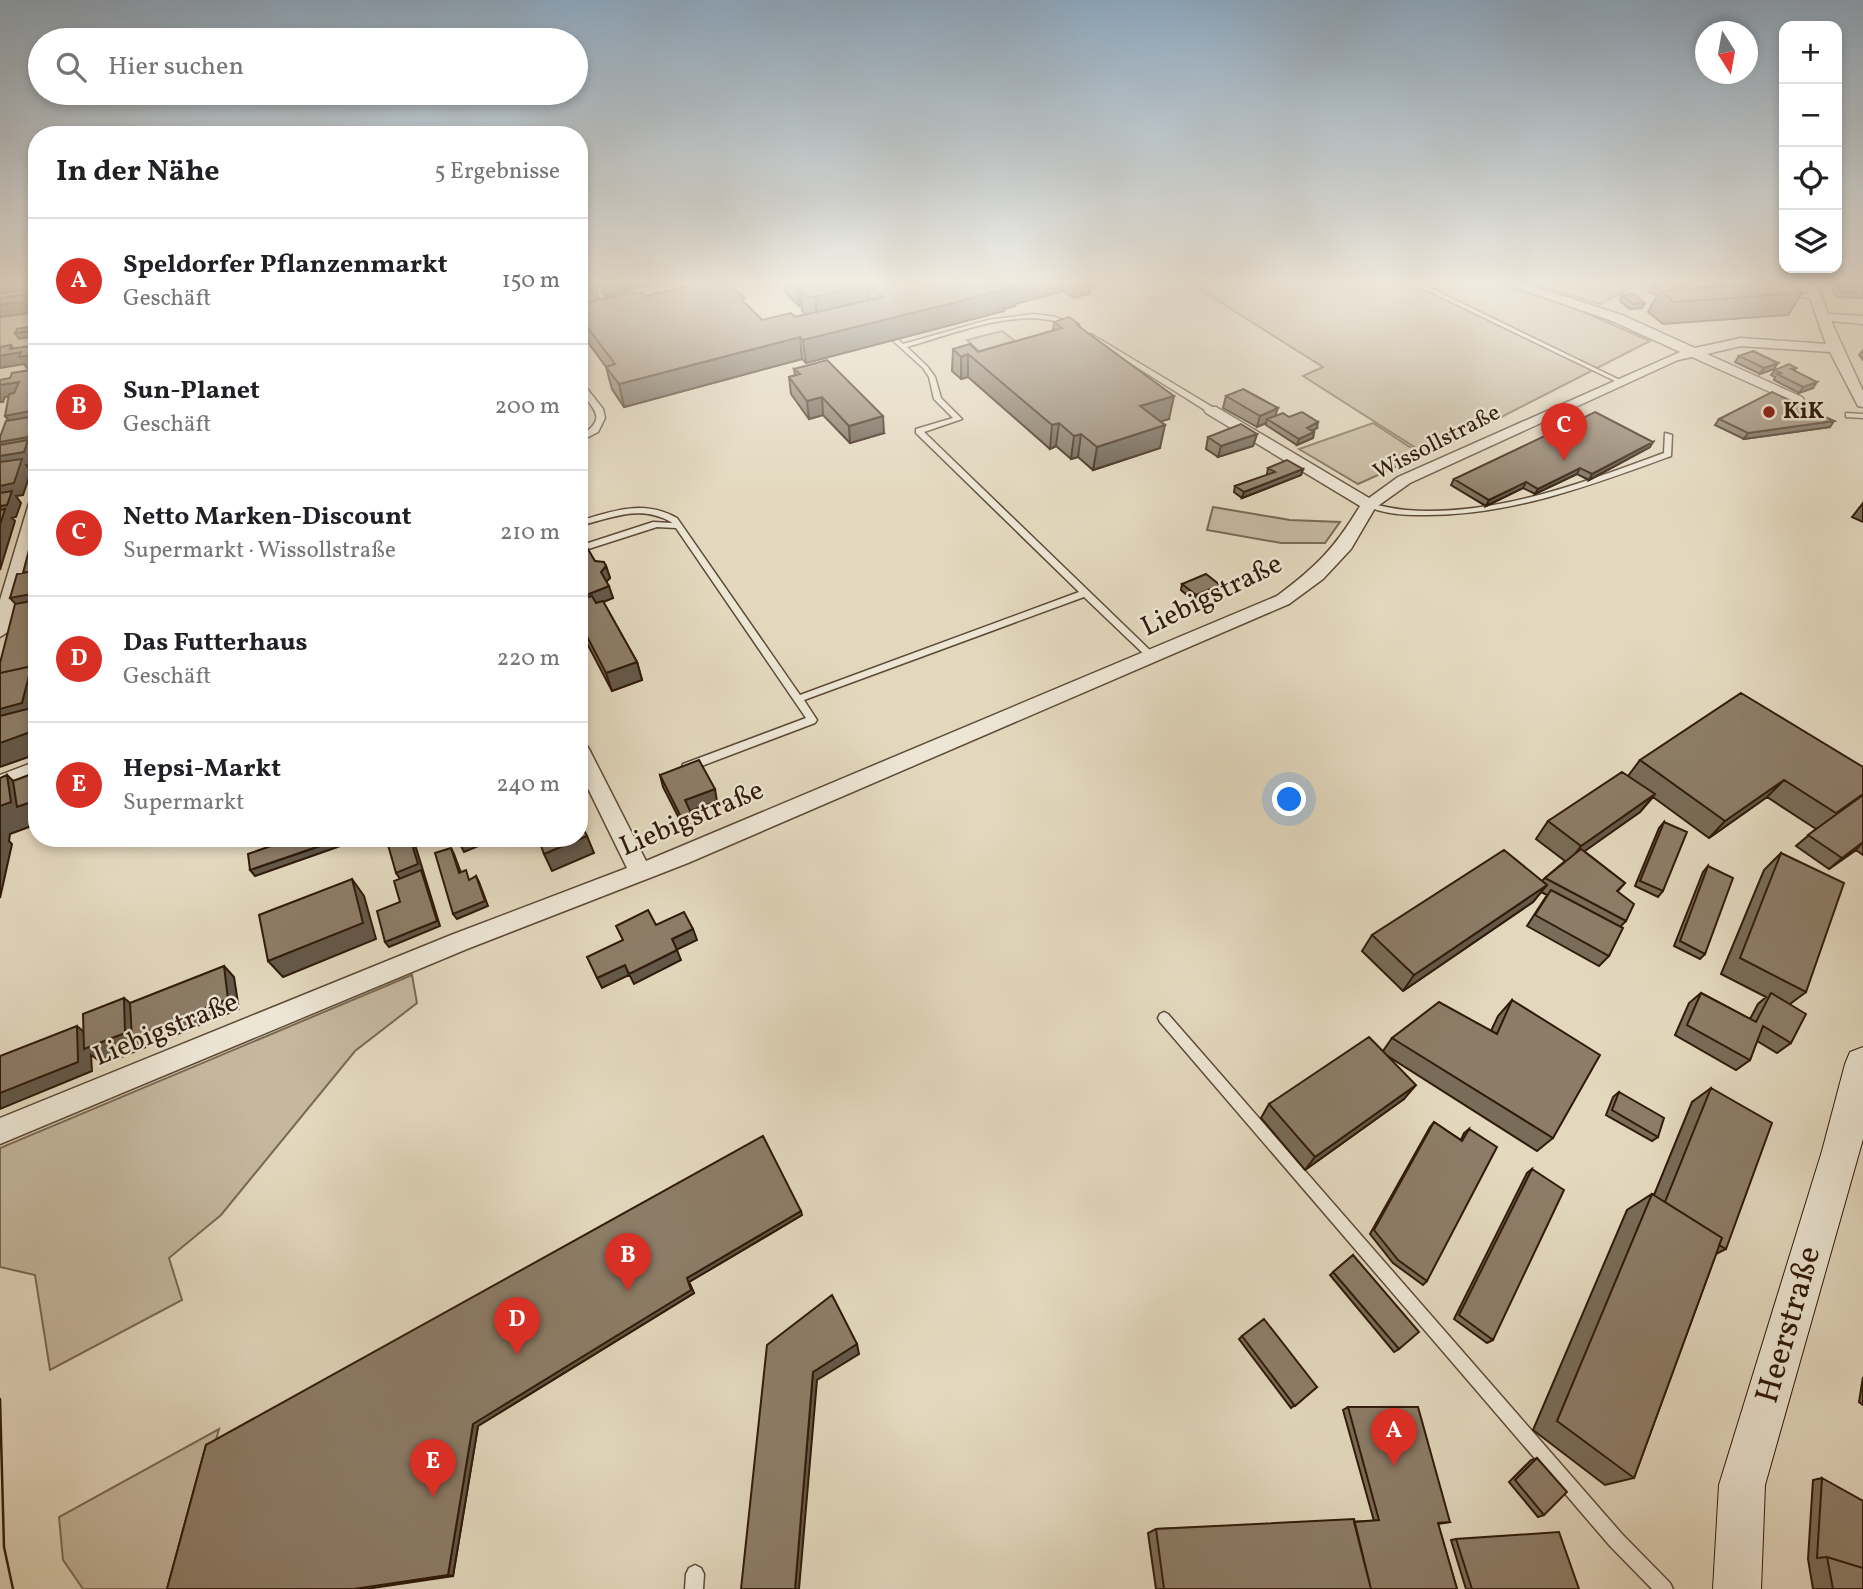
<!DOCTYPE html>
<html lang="de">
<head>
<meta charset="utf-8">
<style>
  :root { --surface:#fff; --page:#f2f2f2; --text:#202124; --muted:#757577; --line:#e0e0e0; --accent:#d93025 }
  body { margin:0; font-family:Vollkorn,serif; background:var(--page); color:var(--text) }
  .controls { position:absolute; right:21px; top:21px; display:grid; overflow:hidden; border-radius:14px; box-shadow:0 4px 10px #0003 }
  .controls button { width:63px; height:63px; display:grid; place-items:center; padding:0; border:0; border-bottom:2px solid var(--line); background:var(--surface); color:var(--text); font:35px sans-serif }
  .compass { position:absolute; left:1695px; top:21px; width:63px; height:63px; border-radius:50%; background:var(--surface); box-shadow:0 4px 10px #0003; rotate:169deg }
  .you { position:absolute; left:1290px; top:800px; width:24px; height:24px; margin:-18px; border:5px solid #fff; border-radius:50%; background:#1a73e8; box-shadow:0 0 0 10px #1a73e833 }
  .badge { display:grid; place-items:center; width:46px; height:46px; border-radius:50%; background:var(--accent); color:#fff; font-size:23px; font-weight:700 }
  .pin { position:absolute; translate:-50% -58px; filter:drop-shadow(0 2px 4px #0008) }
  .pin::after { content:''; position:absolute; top:37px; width:24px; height:21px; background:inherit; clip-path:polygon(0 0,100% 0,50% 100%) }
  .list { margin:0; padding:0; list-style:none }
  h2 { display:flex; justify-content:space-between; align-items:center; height:91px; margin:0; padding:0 28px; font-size:30px }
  h2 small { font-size:23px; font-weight:400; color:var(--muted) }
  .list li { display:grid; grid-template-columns:46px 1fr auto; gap:21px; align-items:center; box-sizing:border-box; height:126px; padding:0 28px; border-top:2px solid var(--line) }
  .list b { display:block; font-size:26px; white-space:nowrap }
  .list p { margin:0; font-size:23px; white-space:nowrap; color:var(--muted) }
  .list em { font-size:23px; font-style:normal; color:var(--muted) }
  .icon { flex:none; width:38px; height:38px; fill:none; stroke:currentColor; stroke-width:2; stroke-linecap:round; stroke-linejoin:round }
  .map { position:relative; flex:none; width:1863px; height:1589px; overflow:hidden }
  .search { position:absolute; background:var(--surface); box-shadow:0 4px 10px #0003; left:28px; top:28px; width:560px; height:77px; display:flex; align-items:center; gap:18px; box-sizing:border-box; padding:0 24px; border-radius:38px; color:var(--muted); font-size:26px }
  .panel { position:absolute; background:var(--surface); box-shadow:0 4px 10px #0003; left:28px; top:126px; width:560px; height:721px; border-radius:28px }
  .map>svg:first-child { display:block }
  .green { fill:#c5b89f; stroke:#7a6954; stroke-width:2 }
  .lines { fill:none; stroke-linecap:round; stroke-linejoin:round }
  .lane-casing { stroke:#5d4a37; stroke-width:3 }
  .street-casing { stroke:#5d4a37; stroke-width:3 }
  .secondary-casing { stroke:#301a0a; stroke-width:2 }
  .lane { fill:#ede6d5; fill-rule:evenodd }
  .street { fill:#ede6d5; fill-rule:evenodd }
  .secondary { fill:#ede6d5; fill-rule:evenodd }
  .tram { stroke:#301a0a; stroke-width:2.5 }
  .wall { fill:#796c59; stroke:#301a0a; stroke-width:2 }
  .shaded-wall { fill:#635849; stroke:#301a0a; stroke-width:2 }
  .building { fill:#8d7d68; stroke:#301a0a; stroke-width:2 }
  .poi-dot { fill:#8f2418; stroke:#ede6d5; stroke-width:2.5 }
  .labels { text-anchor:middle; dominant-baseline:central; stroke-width:5; stroke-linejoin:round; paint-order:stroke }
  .far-poi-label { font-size:23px; font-weight:bold; fill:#301a0a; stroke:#ede6d5; text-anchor:start }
  .far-street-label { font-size:23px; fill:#301a0a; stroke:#ede6d5 }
  .street-label { font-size:28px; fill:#301a0a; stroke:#ede6d5 }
  .near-street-label { font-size:33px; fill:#301a0a; stroke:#ede6d5 }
</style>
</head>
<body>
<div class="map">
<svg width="1863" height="1589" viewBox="0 0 1863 1589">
  <rect width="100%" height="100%" fill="#e3d8be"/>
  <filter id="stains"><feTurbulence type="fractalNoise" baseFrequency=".00286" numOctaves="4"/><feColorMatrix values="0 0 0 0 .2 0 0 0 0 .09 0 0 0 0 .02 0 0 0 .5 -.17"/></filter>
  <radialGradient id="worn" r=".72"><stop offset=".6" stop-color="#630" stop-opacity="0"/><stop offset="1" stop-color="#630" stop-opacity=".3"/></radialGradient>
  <path class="green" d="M1160,281h326l84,25 80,35 -223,114 -124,-79 20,-9 -130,-82h-27z
    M1521,281h122l-43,23z
    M37,312v43l-37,5v-43z
    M1002,331l13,10 -36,10 -12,-11z
    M1373,423l49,32 -64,29 -59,-35z
    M1213,507l77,13 50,2 -15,21h-44l-74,-13z
    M412,975l5,28 -62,48 -134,164 -52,43 13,42 -132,70 -15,-95 -35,-8v-119z
    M219,1429l-44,160h-92l-20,-29 -4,-43z"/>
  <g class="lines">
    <g class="lane-casing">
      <path id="lane" d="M739,281h12l-33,9 -3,-2z
        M1408,281h8l206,100 -5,1z
        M1709,281h16l26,6 -3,2z
        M1788,291l28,4 3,2 -3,2 -30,-5v-2z
        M1034,314l22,3 18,8 -3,2c-7,-2 -14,-6 -21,-7 -45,-8 -100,15 -143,27l20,19 8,11 6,21 21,21 -38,13 232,224 2,2 -2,2h-6l-66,-63 -280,103 13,20 -2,3 -124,47h-8l-1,-3 1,-3 123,-46 -130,-190 -19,-1 -78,25v-6l74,-24 19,1 -1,-1c-31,-18 -60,-4 -92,4v-5c35,-10 64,-22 98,-3l123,177 279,-103 -163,-159v-4l37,-11 -19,-19 -5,-22 -6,-9 -32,-29 5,-1 7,6 85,-24z
        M1091,334l123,74 1,2 -7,2 -119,-75 -1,-1z
        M579,380l2,1 22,28 2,9 -7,14 -19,10v-5c39,-25 0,-31 0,-57z
        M1846,413l17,1v4l-17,-1z
        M1665,433l7,2 -1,21c-79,29 -159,59 -244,59 -20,0 -44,0 -62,-10l4,-2c12,3 25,6 37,7 89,7 176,-27 258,-57z
        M1164,1012l4,2 454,520 48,49 3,6h-21l-42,-43 -450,-524 -2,-4 2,-4z
        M695,1565l6,3 3,6 -1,15h-18l1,-15 3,-6z"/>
    </g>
    <g class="street-casing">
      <path id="street" d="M1498,281h19l105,34 73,33 46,-10 85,6 -22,-63h12l12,33 35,2v8l-32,-3 32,70v16l-5,-1 -28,-54 -89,-6 -34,8 95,43 2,3 -7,4 -105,-47 -14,3 -268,123 -35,25 -24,41 -28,30 -34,25 -601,259 -221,86 -467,195v-26l451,-183 176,-67 -48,-98v-28l7,2 3,5 57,112 631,-265c39,-29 58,-48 83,-90l-154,-93 -2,-3 2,-3h10l153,91 29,-21 282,-125 -68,-31z
        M37,498v34l-28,99 -9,6v-37l29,-97z
        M37,761v16l-37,14v-16z"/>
    </g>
    <g class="secondary-casing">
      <path id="secondary" d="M37,290v10l-37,5v-10z
        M1863,1047v92l-98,346 -4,104h-48l6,-104 103,-334 23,-87 5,-12z"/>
    </g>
    <use href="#lane" class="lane"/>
    <use href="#street" class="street"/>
    <use href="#secondary" class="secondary"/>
    <path class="tram" d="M0,1399l4,148 9,42"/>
  </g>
  <path class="wall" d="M579,281h87l-61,15 -10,-12 4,15h-2l49,-3 100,8 16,16 33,-3 10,-3 -3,-3v-5h-3l-14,-14 -1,-11h315l-4,1 -1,5 -4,1v5l-7,2 -9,3 -11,-7 -48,13v2l-11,3v2l-198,52 -4,-4 -178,48 -12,-18 -6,-22 -27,-37z
    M1747,281h37l18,12 -14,22 -125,9 -15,-12 9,-17 -8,-3 3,-5 38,-4 -12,6 70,-5z
    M1830,281h31l-3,6h5v11l-26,-1 -5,-7 4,-5 -4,-1z
    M1622,295l23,8 -3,5 -12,1 -10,-8z
    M1054,322l25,4 90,93 -9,2v27l-67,22 -15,-13 -7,2 -15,-13 -6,3 -82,-72 -7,2 -9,-8 1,-22 25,3 75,-21z
    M1863,350v10l-4,-5z
    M1739,356l35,13 -14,5 -25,-12z
    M1796,368l-2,3 19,17 -14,5 -25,-13 1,-3 -4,-2 4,-5z
    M794,369l90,64 -34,10 -27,-28 -14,4 -18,-25 -2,-17 6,-2z
    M1226,396l49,20 14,1 28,11 -5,3 2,1 -1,6 -16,7 -31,-20v-2l-9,4 -34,-19z
    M1719,419l111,8 -86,12 -29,-14z
    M1257,434l-4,12 -35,11 -12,-8 2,-12z
    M1650,447l-61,33 -12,-6 -42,20 -12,-6 -37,18 -35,-21 3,-6z
    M1268,468l35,1 -2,6 -59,23 -8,-6 1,-6 33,-11 -1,-1z
    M1863,503v19l-11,-5z
    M579,546l16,15 11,5 4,12 -4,4 7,16 -10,4 34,60 5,18 -30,11 -33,-63z
    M1182,584l36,7 -24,10 -13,-11z
    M1640,760l223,7v88l-7,-5 -27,19 -33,-23 20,-17 -49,-32 -58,41 -56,-41 -13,15 -56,39 41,32 -7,8 8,30 -6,6 -11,29 -10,10 -72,-40 20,-31 -6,-3 -8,10 -130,89 -41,-40 10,-16 170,-54 3,-3 20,-17 -29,-22 12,-18 80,-45z
    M660,775l57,26 -26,10 4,13 -11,4 -21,-41z
    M1664,822l-1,69 -5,6 -23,-11 24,-58z
    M1781,853l25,139 -16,12 1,39 -14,10 -20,-12 -7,19 -14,10 -61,-35 14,-32 12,-10 49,26 8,-15 8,-7 -45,-23 43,-104z
    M1708,866l-3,88 -5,5 -26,-13 29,-74z
    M1512,1000l41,138 -16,13 -148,-94 15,42 -99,71 -44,-52 8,-14 114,-53 9,-13 99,-7 7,-15z
    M1711,1088l15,161 -10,5 -82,224 -29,7 -72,-55 94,-220 25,-16 2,1 38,-93z
    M1619,1092l39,45 -6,4 -46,-26 7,-18z
    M1434,1122l27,18 3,-7 5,-4 -42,152 -4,4 -30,-22 -23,-29 60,-107z
    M1532,1169l-39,171 -6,3 -33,-24 73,-146z
    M802,1215l-113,67 5,11 -216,133 -25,150 -87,13h-199l39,-144z
    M1353,1255l46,94 -5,3 -64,-77z
    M1242,1336l75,51 -26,21 -52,-69z
    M1863,1377v28l-4,-3z
    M1348,1407l102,115 -12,2 19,65h-301l-8,-56 8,-4 218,-8 -31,-111z
    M1537,1458l7,57 -6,2 -29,-35 22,-22z
    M1822,1478l41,111h-50l-5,-30 5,-79z
    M1456,1539l123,50h-113l-15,-49z"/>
  <path class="shaded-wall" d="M0,281h37v7l-37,5z
    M601,281h65l-61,15z
    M1019,281h45l-1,10 -48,13v2l-11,3v2l-198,52 -3,-23 201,-52z
    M1075,281h24l-4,1 -1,5 -4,1v5l-16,5z
    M1686,281h6l-2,2 -24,12 -1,-3z
    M595,283l4,16 -20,4v-17z
    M868,283l1,22 -52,13 -2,-21z
    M802,284l1,8 -3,-3 2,17h-3l-2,-21z
    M27,294l4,7 6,-1v12l-37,5v-12l25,-7z
    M37,330v6l-18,3 -4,-6z
    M800,337l2,22 -178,48 -5,-23z
    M11,345l6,8 20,1v13l-10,1 -3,-4 -24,4v-12l10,-7z
    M968,354v23l-7,2v-22z
    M1778,363l-4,6 -14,5 4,-6z
    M19,382l8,11 -22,4 -2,5h-3v-17z
    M1817,382l-4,6 -14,5 4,-6z
    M1174,396l-5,23 -32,10 3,-23z
    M822,397l1,18 -14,4 -2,-18z
    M37,407v42h-2l2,3 -4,11 -7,2 5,6 -8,24 -7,1 5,7 -5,14 -4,1 3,3 -15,49v-128l14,-15 -9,-11z
    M1278,408l-4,11h-7l-1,4 -9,4 3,-11z
    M883,416l1,17 -34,10 -1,-17z
    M1834,421l-4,6 -86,12 4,-6z
    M1318,422l-1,6 -11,6 1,-6z
    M1059,423l-3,23 -6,3 2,-24z
    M1165,425l-5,23 -67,22 4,-23z
    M1314,432l-1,6 -16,7 2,-6z
    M1081,434l-3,23 -7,2 3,-23z
    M1257,434l-4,12 -35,11 3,-11z
    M1653,442l-3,5 -61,33 3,-6z
    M1580,468l-3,6 -42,20 3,-5z
    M1303,469l-2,6 -59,23 2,-6z
    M1526,482l-3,6 -37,18 3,-6z
    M584,537l2,6 -7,2v-7z
    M606,566l4,12 -6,6 -3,-12z
    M37,577v44l-6,1 -21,-24z
    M1220,585l-2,6 -24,10 2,-6z
    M609,586l4,12 -34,14v-14z
    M637,662l5,18 -30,11 -6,-18z
    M37,670v84l-37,13v-80z
    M7,775l24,23 6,2v24l-27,10 -1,7 3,3 -12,54v-92z
    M1784,780l-17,17 -58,41 16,-17z
    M715,789l2,12 -29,11 -3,-12z
    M1655,794l-15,18 -72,51 13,-17z
    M691,813l4,11 -11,4 -3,-11z
    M587,836l7,17 -42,18 -8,-17z
    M343,838h20l-108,38 -5,-6z
    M410,838h3l27,88 -51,21 -4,-5 52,-21 -33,-37 -8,-11z
    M480,838h5l1,5 -22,9 -3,-6z
    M1863,842l-7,8 -27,19 13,-11z
    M451,848l3,6 9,24 -4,-5z
    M476,876l3,6 9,24 -31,13 -4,-5z
    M352,879l12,17 12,43 -93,38 -15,-16z
    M1547,885l-14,17 -130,89 11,-16z
    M693,929l4,11 -21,10 -4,-11z
    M677,950l4,10 -47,24 -5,-10z
    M625,965l4,10 -27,13 -5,-10z
    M224,966l10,11 5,32 -135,55 -13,-9 1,16 -92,38v-16l77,-67 13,11 34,-39 19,16z
    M1416,1085l-12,14 -99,71 10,-13z
    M801,1211l1,4 -113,67 5,11 -216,133 -25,150 -5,-1 25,-151 214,-146z
    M857,1344l2,10 -42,26 -18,209h-4l18,-217z"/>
  <path class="building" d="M579,281h15l1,2 -16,3z
    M708,281h18l19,17 -4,1 21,21 29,-7 4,4 88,-20 -15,-14 -53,14 -9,-1 -6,-7 5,-3 -3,-2 -5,1 -4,-4h226l-5,2 3,1 -13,4 1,2 -202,50 -3,-3 -181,47 -13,-17 9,-3 -36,-48v-12l50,-11 13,-1 4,4z
    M1664,281h22l-18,9 -6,1 -10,-4z
    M1784,281l18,12 -127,9 -15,-11z
    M1836,285l27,2v6l-22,-1z
    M589,290l8,10 -18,4v-12z
    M27,294l-2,4 12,-1v3l-37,5v-7z
    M1634,294l11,9 -12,1 -11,-9z
    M1069,317l10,7 -2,1 97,71 -34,10 25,19 -68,22 -16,-13 -7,2 -15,-13 -7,2 -84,-71 -7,3 -8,-8 17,-5 8,8 84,-24 -8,-6z
    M35,322h2v9l-2,1z
    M35,326v4l-20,3 2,-4z
    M11,345l-1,4 27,-4v9l-18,3 2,-5 -21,4v-9z
    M1753,351l25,12 -14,5 -25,-12z
    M827,360l56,56 -34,10 -27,-29 -15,4 -18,-24 11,-3 -6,-5z
    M1789,364l7,4 -5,1 26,13 -14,5 -26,-13 4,-1 -6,-3z
    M37,369l-1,41 -31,6 4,-22 5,-1 5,-11 -19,3v-5l10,-2 2,-5z
    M1243,389l35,19 -18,8 -34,-20z
    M1772,392l62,29 -86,12 -29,-14z
    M1302,412l16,10 -11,6 7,4 -15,7 -32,-20 16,-6 6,4z
    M1595,412l58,30 -61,32 -12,-6 -42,21 -12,-7 -37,18 -35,-21z
    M35,416l-7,21 -28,5v-5l6,-16z
    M1241,424l16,10 -36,12 -13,-9z
    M28,440l-4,12 -24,4v-11z
    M22,459l-8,24 -14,3v-24z
    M1287,460l16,9 -59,23 -9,-6 40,-14 -7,-4z
    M12,491l-5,14 -7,1v-13z
    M5,509l-5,16v-15z
    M35,527h2v43l-14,3z
    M579,528l5,9 -5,1z
    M585,544l10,17 9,1 2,4 -5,6 8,14 -30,12v-52z
    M37,570v23l-27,5 7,-24z
    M1206,574l14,11 -24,10 -14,-11z
    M592,596l4,7 7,-2 34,61 -31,11 -27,-52v-21z
    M37,600v65l-37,8v-10l15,-59z
    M37,665l-1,8 -7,3 -7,27 -22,6v-36z
    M1741,693l122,74v27l-27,19 -52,-33 -59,41 -85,-61z
    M35,707l1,23 -36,13v-27z
    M699,760l16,29 -30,11 6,13 -10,4 -21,-42z
    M37,772v28l-20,7 -4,-26z
    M1622,772l33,22 -74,52 -33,-25z
    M7,775l4,27 -11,4v-28z
    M1863,795v47l-21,16 -34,-23z
    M579,820l8,16 -43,18 -6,-16h41z
    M1664,822l23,10 -24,59 -23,-10z
    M294,838h49l-93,32 -2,-16z
    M386,838h24l8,26 -22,9z
    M458,838h22l-19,8z
    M451,848l8,25 7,-3 3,10 7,-4 9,25 -32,13 -18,-61z
    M1581,849l44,34 -8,8 17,13 -8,17 -81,-43z
    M1504,850l43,35 -133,90 -42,-40z
    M1781,853l63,30 -38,109 -66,-34z
    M1708,866l25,12 -28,76 -25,-13z
    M421,870l16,51 -52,21 -8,-31 23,-9 -6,-21z
    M352,879l11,44 -95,38 -9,-46z
    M1551,890l72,38 -14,28 -74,-41z
    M648,910l8,15 28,-13 9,17 -21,10 5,11 -48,24 -4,-9 -28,13 -10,-21 36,-17 -7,-14z
    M224,966l4,33 -96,39 -2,-35z
    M1701,993l55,29 15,-29 35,21 -15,29 -28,-17 -13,34 -63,-35z
    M124,998l1,35 -41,16 -1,-35z
    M1512,1000l88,55 -47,83 -161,-100 47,-36 58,32z
    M77,1026l1,36 -78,31v-37z
    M1369,1037l47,48 -101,72 -46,-53z
    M1711,1088l61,35 -46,126 -7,-4 3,-7 -57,-36z
    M1619,1092l45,26 -6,19 -46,-27z
    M1434,1122l28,19 7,-12 28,18 -70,134 -29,-21 -24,-30z
    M763,1136l38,75 -114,67 4,12 -218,134 -25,151 -94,14h-187l39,-144z
    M1532,1169l32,21 -71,150 -34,-25z
    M1652,1194l70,44 -88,240 -77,-57z
    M1353,1255l66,77 -20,17 -66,-77z
    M832,1295l25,49 -44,28 -18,217h-54l26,-244z
    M1264,1319l53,68 -22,19 -53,-70z
    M1348,1407h70l32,115 -12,1 19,66h-86l-17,-67 25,-2z
    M1537,1458l30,34 -23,23 -29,-35z
    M1822,1478l41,23v67l-36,-11 -10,1z
    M1354,1519l17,70h-207l-8,-60z
    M1559,1532l20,57h-107l-16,-50z
    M1827,1557l36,11v21h-30z"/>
  <linearGradient id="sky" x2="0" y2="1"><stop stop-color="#8da8bf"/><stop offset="0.56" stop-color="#f2ede2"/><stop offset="1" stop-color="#f2ede2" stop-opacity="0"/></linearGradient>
  <rect width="1863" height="504" fill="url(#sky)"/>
  <circle class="poi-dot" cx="1769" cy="412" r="7"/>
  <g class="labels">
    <g class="far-poi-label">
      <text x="1783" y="412">KiK</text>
    </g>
    <g class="far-street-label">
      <text transform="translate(1437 443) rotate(-27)">Wissollstraße</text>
    </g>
    <g class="street-label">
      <text transform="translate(1212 596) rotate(-26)">Liebigstraße</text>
      <text transform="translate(692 819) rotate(-23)">Liebigstraße</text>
      <text transform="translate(166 1030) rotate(-22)">Liebigstraße</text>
    </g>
    <g class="near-street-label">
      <text transform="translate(1790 1325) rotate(-74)">Heerstraße</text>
    </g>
  </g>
  <rect width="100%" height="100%" filter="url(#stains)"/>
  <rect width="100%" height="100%" fill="url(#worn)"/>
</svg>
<div class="controls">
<button>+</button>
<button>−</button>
<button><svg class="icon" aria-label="locate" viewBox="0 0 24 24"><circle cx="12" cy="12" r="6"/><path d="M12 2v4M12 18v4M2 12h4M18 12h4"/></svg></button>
<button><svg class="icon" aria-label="layers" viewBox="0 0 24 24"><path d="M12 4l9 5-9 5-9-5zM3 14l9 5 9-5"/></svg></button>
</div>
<svg class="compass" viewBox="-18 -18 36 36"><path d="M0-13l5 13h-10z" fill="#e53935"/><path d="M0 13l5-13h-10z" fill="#757577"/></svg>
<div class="you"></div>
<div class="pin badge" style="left:1394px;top:1466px">A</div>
<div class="pin badge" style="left:628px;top:1291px">B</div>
<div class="pin badge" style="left:1564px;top:461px">C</div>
<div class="pin badge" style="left:517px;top:1355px">D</div>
<div class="pin badge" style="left:433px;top:1497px">E</div>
<div class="search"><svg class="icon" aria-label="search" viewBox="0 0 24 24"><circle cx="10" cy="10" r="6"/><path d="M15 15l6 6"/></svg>Hier suchen</div>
<section class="panel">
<h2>In der Nähe<small>5 Ergebnisse</small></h2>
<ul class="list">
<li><span class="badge">A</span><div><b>Speldorfer Pflanzenmarkt</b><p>Geschäft</p></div><em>150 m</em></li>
<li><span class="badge">B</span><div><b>Sun-Planet</b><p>Geschäft</p></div><em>200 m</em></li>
<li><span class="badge">C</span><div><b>Netto Marken-Discount</b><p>Supermarkt · Wissollstraße</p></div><em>210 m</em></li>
<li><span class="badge">D</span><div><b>Das Futterhaus</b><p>Geschäft</p></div><em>220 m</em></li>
<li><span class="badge">E</span><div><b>Hepsi-Markt</b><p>Supermarkt</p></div><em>240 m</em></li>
</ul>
</section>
</div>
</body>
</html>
